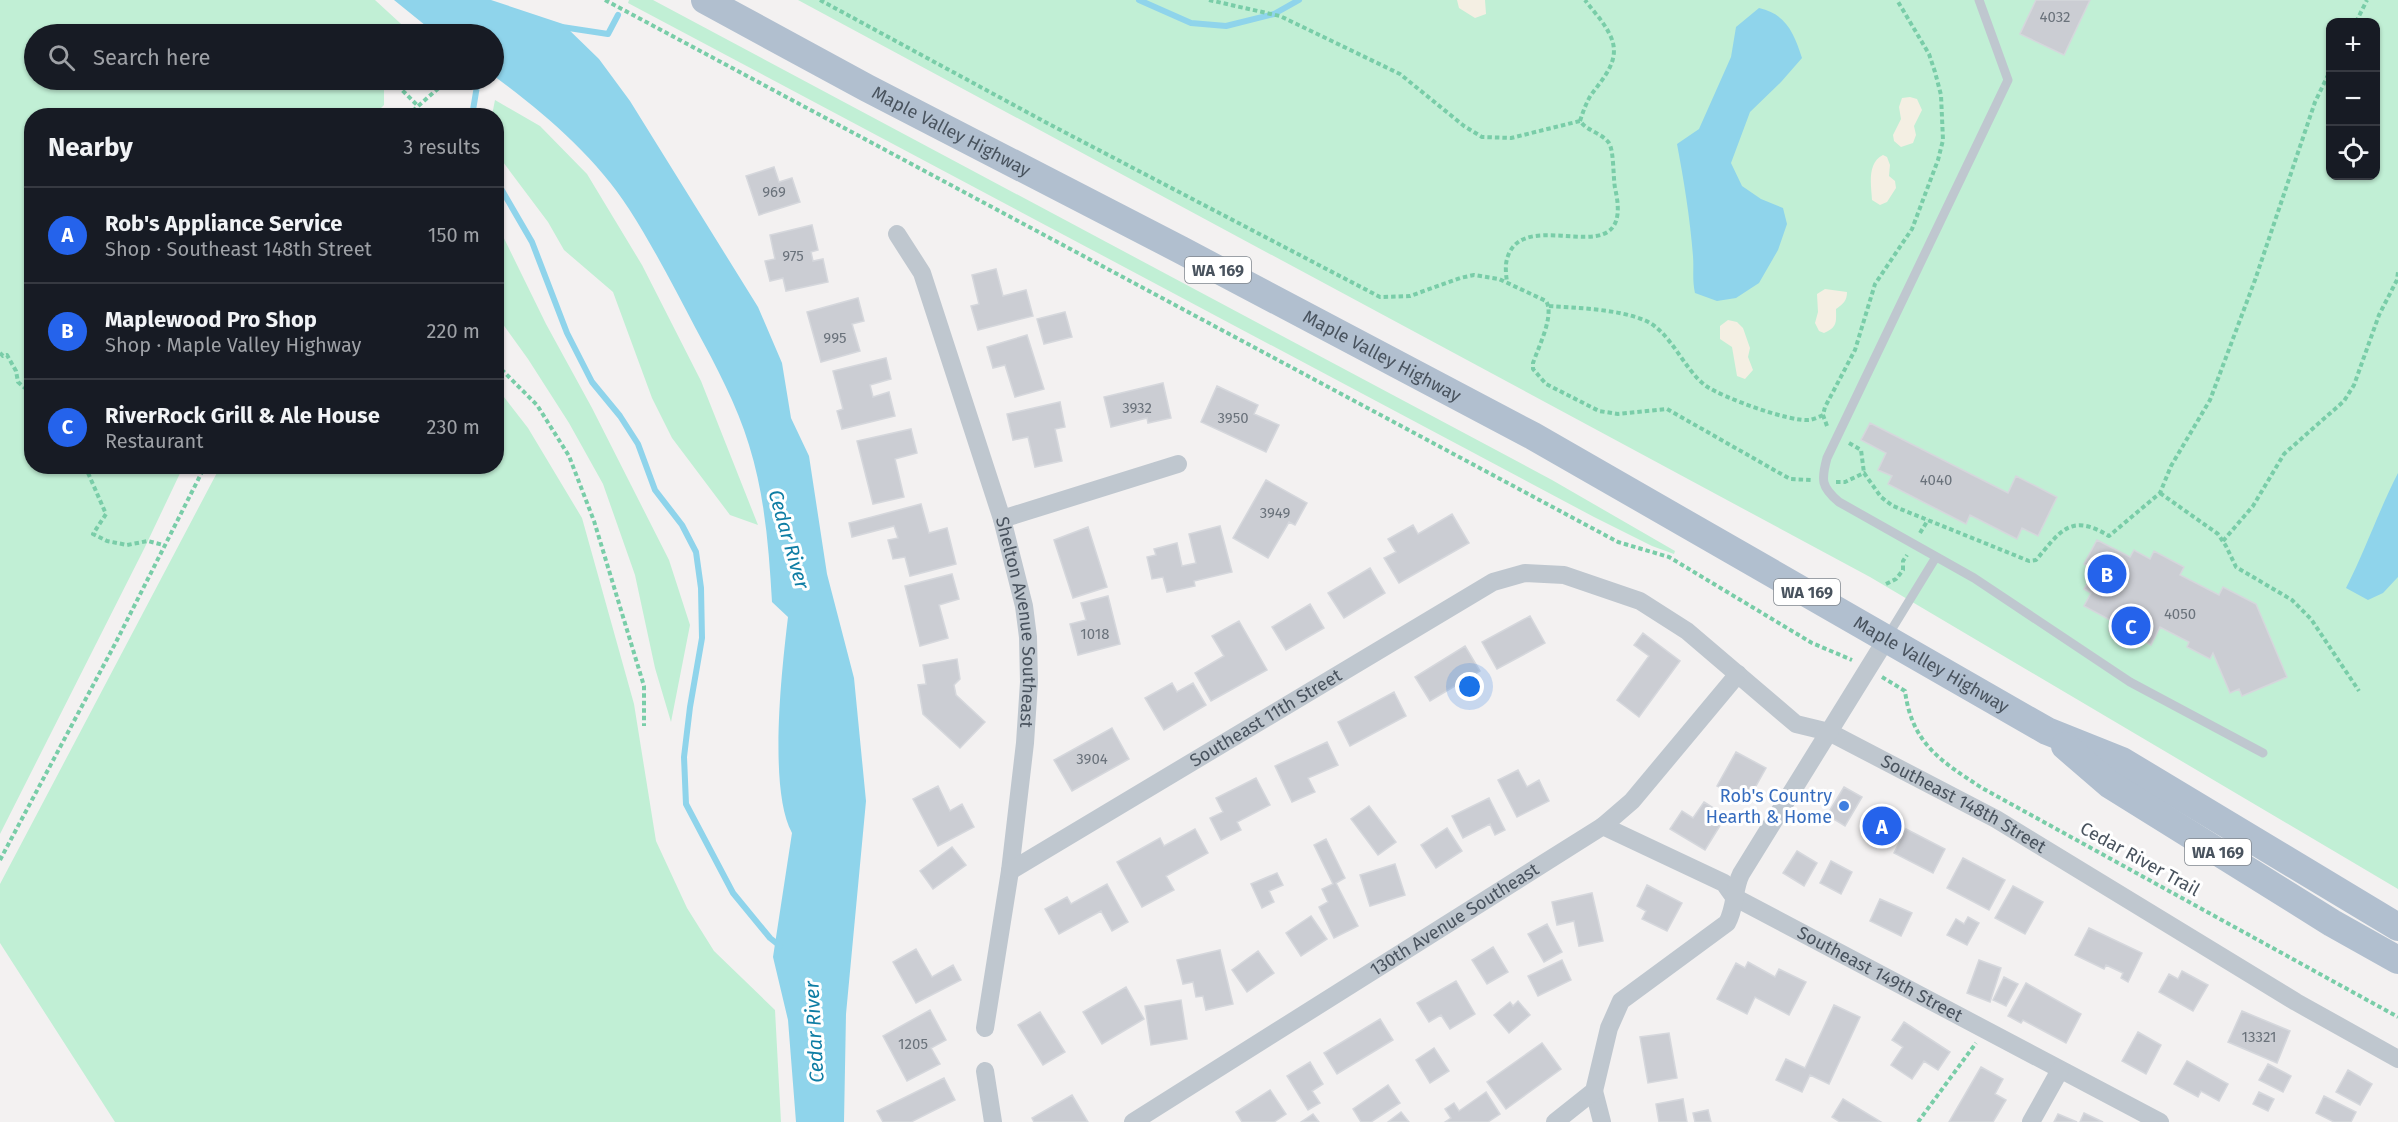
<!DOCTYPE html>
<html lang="en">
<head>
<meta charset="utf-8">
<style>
  :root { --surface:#171b24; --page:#242831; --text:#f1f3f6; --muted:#9ea1a6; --line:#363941; --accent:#2563eb }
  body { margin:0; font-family:"Fira Sans",sans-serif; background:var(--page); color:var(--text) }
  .controls { position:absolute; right:18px; top:18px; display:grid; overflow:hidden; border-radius:12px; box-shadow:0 2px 4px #0004 }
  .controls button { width:54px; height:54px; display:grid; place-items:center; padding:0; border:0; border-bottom:2px solid var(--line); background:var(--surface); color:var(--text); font:30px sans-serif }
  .you { position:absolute; left:1470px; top:687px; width:21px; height:21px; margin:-15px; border:4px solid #fff; border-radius:50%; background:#1a73e8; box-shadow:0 0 0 9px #1a73e833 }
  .badge { display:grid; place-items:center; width:39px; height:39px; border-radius:50%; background:var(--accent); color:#fff; font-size:20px; font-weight:700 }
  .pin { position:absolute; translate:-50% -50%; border:3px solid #fff; box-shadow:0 2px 6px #0006 }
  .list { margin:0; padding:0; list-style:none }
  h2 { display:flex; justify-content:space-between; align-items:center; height:78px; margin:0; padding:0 24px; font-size:26px }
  h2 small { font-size:20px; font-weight:400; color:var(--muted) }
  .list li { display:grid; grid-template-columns:39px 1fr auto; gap:18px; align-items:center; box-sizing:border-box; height:96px; padding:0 24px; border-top:2px solid var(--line) }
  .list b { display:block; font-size:22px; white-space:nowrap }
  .list p { margin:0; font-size:20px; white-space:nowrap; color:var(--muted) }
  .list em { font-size:20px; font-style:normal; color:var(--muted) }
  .icon { flex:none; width:33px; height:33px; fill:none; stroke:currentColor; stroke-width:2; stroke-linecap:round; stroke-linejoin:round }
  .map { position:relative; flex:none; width:2398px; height:1122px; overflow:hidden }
  .search { position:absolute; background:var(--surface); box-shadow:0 2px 4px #0004; left:24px; top:24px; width:480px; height:66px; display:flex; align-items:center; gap:15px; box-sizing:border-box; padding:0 21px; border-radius:33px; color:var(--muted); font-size:22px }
  .panel { position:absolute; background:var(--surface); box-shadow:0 2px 4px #0004; left:24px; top:108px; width:480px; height:366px; border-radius:24px }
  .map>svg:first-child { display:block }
  .green { fill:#c1efd5; fill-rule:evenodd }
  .sand { fill:#f4efe3 }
  .water { fill:#8fd4eb }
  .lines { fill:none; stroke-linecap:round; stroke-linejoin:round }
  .stream { stroke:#8fd4eb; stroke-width:6 }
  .building { fill:#cbcdd3; stroke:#d5d7dc; stroke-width:1.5 }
  .path { stroke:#79cda8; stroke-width:4; stroke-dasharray:4.5 3; stroke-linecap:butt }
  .service { stroke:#bfc7cf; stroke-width:9 }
  .minor { stroke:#bfc7cf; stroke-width:18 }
  .primary { stroke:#b1bfcf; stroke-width:28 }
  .shop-dot { fill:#3f7fe0; stroke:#fff; stroke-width:2 }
  .labels { text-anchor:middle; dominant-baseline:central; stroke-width:6; stroke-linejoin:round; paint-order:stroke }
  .number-label { font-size:15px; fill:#6a727b }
  .shield { fill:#fff; stroke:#80878e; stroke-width:1.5 }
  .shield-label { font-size:16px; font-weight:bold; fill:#49535e }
  .street-label { font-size:18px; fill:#49535e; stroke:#fff }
  .shop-label { font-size:18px; fill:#366cbe; stroke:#fff; text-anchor:end }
  .water-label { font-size:20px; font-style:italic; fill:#0e7da4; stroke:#fff }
</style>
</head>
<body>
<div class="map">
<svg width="2398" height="1122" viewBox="0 0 2398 1122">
  <rect width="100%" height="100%" fill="#f3f1f1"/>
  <path class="green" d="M0,0h375l37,34h-378v46h350v25l-11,11h-341v350l151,1 -39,82 -144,285z
    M629,0h24l899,480 123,71 -1,3 -22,-8 -58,-29 -966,-514z
    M798,0h1600v889l-528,-312zM2330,22h46v154h-46z
    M495,100l45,26 47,48 55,91 59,116 57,144 -28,-10 -58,-77 -20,-40 -39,-106 -49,-42 -16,-28 -51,-68 -1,-38 -4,-1z
    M496,222l50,102 46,84 77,152 21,65 -19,97 -16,-54 -20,-93 -32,-91 -34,-61 -41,-64 -31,-43z
    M497,388l31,40 54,90 52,186 22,137 31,67 27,43 61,59 6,112h-666l-115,-179v-59l220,-417 276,-1z"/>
  <path class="sand" d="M1457,0h28l1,14 -11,4 -16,-10z
    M1910,97l7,2 5,11 -8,16 2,9 -3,8 -12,4 -7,-6 -1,-6 8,-16 -2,-12 3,-9z
    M1883,155l4,2 3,8 -1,11 6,5 1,7 -9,14 -7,3 -8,-5c-1,-16 -5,-37 11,-45z
    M1825,289l22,3c0,9 -4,12 -11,17 0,12 2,18 -12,24l-5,-2 -4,-8 3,-11 -1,-18z
    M1728,320l9,2 6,6 7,20 -2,9 5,13 -8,9 -8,-3 -5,-29 -12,-8v-13z"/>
  <path class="water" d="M394,0h97l72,24 36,35 31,42 128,206 24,56 9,55 18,38 18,118 27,104 12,123 -20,213 -2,108h-48l-8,-102 -15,-63 19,-124c-24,-44 -10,-165 -4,-216l-16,-15c-3,-52 -7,-106 -23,-157 -12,-40 -33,-79 -53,-116 -21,-40 -42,-81 -67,-120 -34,-53 -85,-96 -135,-133v-42h-58z
    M1759,8c27,6 35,25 43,50l-21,24 -31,30 -19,51 11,23 19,13 22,9 4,16 -9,26 -19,33 -23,15 -19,3 -22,-8c-3,-13 -1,-24 -2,-37 -3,-38 -9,-75 -16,-112l22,-15 32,-72 5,-30z
    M2398,473v104l-15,16 -15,7 -22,-12c19,-37 33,-78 52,-115z"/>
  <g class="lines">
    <path class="stream" d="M1139,0l52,23 35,3 48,-12 25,-14
      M562,27l46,7 10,-19
      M472,116l6,-36
      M496,180l36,62 35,91 25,49 28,34 18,28 17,46 27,35 14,27 5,36 1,50 -12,69 -6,50 2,47 47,89 37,45 10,8"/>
  </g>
  <path class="building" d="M2036,0h54l-26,55 -44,-21z
    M774,167l5,15 13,-4 8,24 -41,13 -13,-39z
    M812,225l6,25 -7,2 2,9 10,-2 5,23 -42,9 -3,-13 -13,3 -5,-20 10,-2 -5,-24z
    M996,269l7,27 23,-6 7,26 -55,14 -7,-24 8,-2 -7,-29z
    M858,298l6,23 -12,3 8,27 -39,11 -14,-50z
    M1065,312l7,25 -28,7 -7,-25z
    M1027,335l17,54 -29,8 -10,-32 -12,3 -6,-21z
    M886,358l5,21 -21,6 3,12 16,-5 6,24 -53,13 -5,-18 6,-2 -10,-38z
    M1163,383l8,35 -23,5 -1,-5 -36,9 -7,-30z
    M1217,386l41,19 -4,9 25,11 -13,27 -65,-30z
    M1060,402l5,25 -10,2 7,32 -27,6 -7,-30 -15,3 -6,-26z
    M1870,423l138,70 8,-17 41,21 -19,39 -16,-8 -5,11 -47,-24 -4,9 -78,-40 4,-8 -14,-6 8,-17 -25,-13z
    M911,429l6,24 -22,6 9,38 -31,7 -16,-63z
    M1266,480l41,23 -12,22 -6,-3 -21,36 -35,-20z
    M921,504l8,29 18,-5 9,36 -46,12 -5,-19 -12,2 -5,-19 10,-2 -4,-12 -42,11 -3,-14z
    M1452,514l17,29 -70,40 -15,-25 12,-6 -8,-13 25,-14 5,9z
    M1220,526l12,46 -38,9 1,5 -28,6 -4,-15 -11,2 -5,-22 9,-2 -2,-6 23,-6 5,23 14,-3 -7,-29z
    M1088,527l19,60 -34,11 -19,-58z
    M2097,540l33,17 4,-7 16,9 4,-8 30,16 -4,8 39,20 4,-8 33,17 31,73 -45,19 -3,-7 -9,4 -17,-40 -3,6 -23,-12 2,-5 -29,-15 -9,18 -11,-6 -3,7 -28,-15 5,-9 -30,-16 7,-13 -7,-4 11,-19 -11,-6z
    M1370,568l15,25 -41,25 -16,-25z
    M952,574l7,25 -20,6 9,33 -28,8 -15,-60z
    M1108,596l12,48 -42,11 -8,-31 16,-4 -5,-17z
    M1310,604l14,24 -38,22 -14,-23z
    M1530,616l15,27 -48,26 -15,-27z
    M1239,621l28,49 -56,31 -16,-28 29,-17 -12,-20z
    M1643,633l37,28 -41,56 -22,-17 32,-44 -15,-11z
    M1465,646l15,25 -50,30 -15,-24z
    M957,659l3,20 -6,6 2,10 29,27 -25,26 -37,-34 -5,-29 8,-1 -3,-19z
    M1172,683l5,9 16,-9 13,22 -42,25 -19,-32z
    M1394,692l12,24 -56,30 -12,-24z
    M1112,728l17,31 -57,32 -18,-31z
    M1327,742l11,23 -30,13 7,14 -23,10 -17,-36z
    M1736,752l30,16 -19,34 -30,-16z
    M1518,770l9,17 12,-7 10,21 -32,16 -19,-37z
    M1256,778l14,27 -33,17 4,8 -20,10 -11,-22 13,-6 -7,-14z
    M938,786l12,25 12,-7 12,23 -36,19 -25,-47z
    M1844,787l18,10 -17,29 -18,-11z
    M1489,798l16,32 -10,5 -5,-11 -27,14 -11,-22z
    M1704,802l22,14 -21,34 -35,-21 12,-18 11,7z
    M1369,806l27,36 -18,13 -27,-36z
    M1878,812l18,10 -10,18 -18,-9z
    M1447,828l15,23 -26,17 -15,-23z
    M1195,829l13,24 -42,23 8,14 -32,17 -25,-45 43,-24 4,8z
    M1906,829l39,20 -12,24 -39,-20z
    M1326,839l19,39 -9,5 22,43 -24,12 -15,-31 9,-5 -6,-13 11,-5 -19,-39z
    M952,847l14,18 -33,24 -13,-18z
    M1797,851l20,12 -13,23 -21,-13z
    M1963,858l42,22 -16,30 -42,-22z
    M1831,861l21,11 -11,22 -21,-11z
    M1395,864l10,31 -35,11 -10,-31z
    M1277,873l6,12 -14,6 5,11 -12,6 -11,-24z
    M1107,884l21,38 -16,9 -11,-20 -42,23 -14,-25 22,-12 4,7z
    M1647,885l35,18 -15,28 -25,-12 4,-8 -9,-5z
    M2013,886l30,16 -18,32 -30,-16z
    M1592,893l11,48 -24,5 -5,-25 -17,4 -5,-23z
    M1880,899l32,14 -11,23 -31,-15z
    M1311,916l16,23 -26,17 -15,-23z
    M1968,917l11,6 -12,22 -20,-10 9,-16 8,5z
    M1547,924l15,28 -18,10 -16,-28z
    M2089,928l53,25 -14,29 -7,-4 2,-5 -17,-8 -2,4 -29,-14z
    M1493,947l15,25 -21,12 -15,-24z
    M916,949l16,28 21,-12 8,15 -45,23 -23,-41z
    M1220,950l13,54 -27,6 -3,-14 -7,1 -3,-15 -10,2 -6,-24z
    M1258,951l16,22 -27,19 -15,-22z
    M1562,960l9,20 -33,16 -10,-20z
    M1979,960l22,8 -11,34 -23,-9z
    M1748,962l27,15 4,-8 27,13 -17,33 -34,-18 -8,17 -30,-15 19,-36 9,5z
    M2182,971l26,14 -15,26 -34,-19 10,-18 9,5z
    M2004,977l14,7 -12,22 -13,-6z
    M1456,981l19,33 -25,15 -9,-14 -12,7 -12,-19z
    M2026,983l55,31 -15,29 -43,-23 -2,3 -13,-7z
    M1126,987l18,32 -42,25 -19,-32z
    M1181,1000l6,39 -36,6 -6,-39z
    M1518,1001l12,14 -21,18 -15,-18 16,-13 3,4z
    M1834,1005l26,12 -31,67 -19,-9 -8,17 -26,-12 10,-21 19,9z
    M930,1010l16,30 -15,8 9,16 -33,17 -24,-45z
    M2242,1011l48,20 -13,32 -49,-21z
    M1040,1012l25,40 -22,13 -25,-40z
    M1380,1019l13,21 -56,34 -13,-21z
    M1904,1022l46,30 -12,18 -14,-9 -12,18 -21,-14 12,-18 -11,-7z
    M2138,1032l23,13 -15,29 -24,-13z
    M1669,1033l8,45 -29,5 -8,-46z
    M1542,1043l19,26 -55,40 -19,-27z
    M1434,1048l15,23 -19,12 -14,-23z
    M2187,1061l41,23 -9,17 -18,-10 -3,6 -24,-13z
    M1310,1062l13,22 -11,7 8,12 -12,7 -21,-34z
    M2268,1064l23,12 -8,16 -24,-12z
    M1981,1067l22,12 -8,15 11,6 -13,22h-44z
    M2348,1070l24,14 -12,21 -24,-13z
    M944,1078l11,22 -44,22h-28l-6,-11z
    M1388,1085l12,18 -29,19h-10l-8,-13z
    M1270,1090l16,24 -12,8h-32l-6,-10z
    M1486,1092l14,22 -12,8h-43l6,-4 -6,-9 9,-6 5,8z
    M2259,1092l15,7 -6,12 -15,-7z
    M1072,1095l16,27h-54l-2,-4z
    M2324,1096l32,16 -5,10h-17l-18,-9z
    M1683,1099l4,23h-28l-3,-18z
    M1843,1099l38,23h-41l-8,-5z
    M1708,1110l3,12h-16l-2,-9z
    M1401,1112l8,10h-21z
    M2084,1113l19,9h-23z
    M1313,1114l6,8h-18z
    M2058,1114l19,8h-23z"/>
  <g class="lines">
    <path class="path" d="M605,0l1013,542 51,15 143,86 40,17
      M820,0l227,123 333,174 30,-1 50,-18 14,-3 25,4 47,22c9,14 -8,47 -13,62v6l13,15 53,27 19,3 49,-5 123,70 21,1
      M1209,0l71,16 120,58 64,52 18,11 29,1 69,-17c7,10 22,12 29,22 5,8 4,34 6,45 22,94 -92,12 -108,71 -2,7 -1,16 0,23
      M2356,22l11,-22
      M392,80l25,25
      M407,116l35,-31
      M1580,121c3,-9 6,-18 11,-26 13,-18 31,-36 19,-60 -6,-13 -17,-24 -25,-35
      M1549,306c30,2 67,3 95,14 26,10 40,50 62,66 18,12 83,36 104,34 4,-1 9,-3 13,-5
      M0,353l3,3 4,-1 9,16 2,11 14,12
      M496,364l41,41 32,51 25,65 50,165v40
      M1827,426l-4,-11 2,-8 30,-57 20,-66 37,-55 26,-69 5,-20 -2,-45 -6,-23 -6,-18 -32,-54
      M1849,443l12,7 3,23
      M85,466l21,48 -13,20 14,7 20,4 21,-4 15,4
      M1836,482h9l19,-9 17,24 12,9 136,55 7,-1c24,-28 34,-48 73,-24l51,-43 11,-27 39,-66 45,-120 60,-178 15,-31
      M2160,493l58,41 8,12 10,21 56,33 19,19 48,72
      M1920,533l8,-13
      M2223,541l30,-35 31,-52 60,-53 10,-16 25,-70 18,-35 1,-8
      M1886,584l10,-5 7,-9v-9l4,-6
      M1882,677l23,14c7,53 36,70 77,97l416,229
      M0,860l115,-216 90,-178
      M1918,1122l58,-79"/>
    <path class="service" d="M1979,0l29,80 -181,378c-6,22 -6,29 12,44l135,76 156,104 133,71
      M1887,637l49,-80"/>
    <g class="minor">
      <path id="s1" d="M897,234l25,39 80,246 22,87 4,31 1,45 -4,61 -15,128 -25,157"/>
      <path d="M1002,519l176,-55"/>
      <path id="s2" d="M1603,826l121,57 10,14 426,225"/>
      <path id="s3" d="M1010,871l483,-289 32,-9 39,2 76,26 47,30 109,93 33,8 167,87 300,183 102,57"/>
      <path d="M985,1071l8,51"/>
      <path d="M1594,1091l8,31"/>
      <path id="s4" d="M1133,1122l470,-296 29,-25 106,-127"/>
      <path d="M1555,1122l39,-31 15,-63 12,-27 106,-78c9,-16 6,-33 14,-49l146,-236"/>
      <path d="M2031,1122l29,-52"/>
    </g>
    <g class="primary">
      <path id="s5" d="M705,0l162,88 314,162 352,186 514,295 75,30 276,166"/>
      <path d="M2065,746l44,38 223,139 66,37"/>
    </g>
  </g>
  <circle class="shop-dot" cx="1844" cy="806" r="6"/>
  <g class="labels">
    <g class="number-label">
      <text x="2055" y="17">4032</text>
      <text x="774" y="192">969</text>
      <text x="793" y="256">975</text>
      <text x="835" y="338">995</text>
      <text x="1137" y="408">3932</text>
      <text x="1233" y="418">3950</text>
      <text x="1936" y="480">4040</text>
      <text x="1275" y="513">3949</text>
      <text x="2180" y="614">4050</text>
      <text x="1095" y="634">1018</text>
      <text x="1092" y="759">3904</text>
      <text x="2259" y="1037">13321</text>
      <text x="913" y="1044">1205</text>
    </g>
    <g class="shield">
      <rect x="1185" y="257" width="66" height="26" rx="4.5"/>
      <rect x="1774" y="579" width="66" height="26" rx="4.5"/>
      <rect x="2185" y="839" width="66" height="26" rx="4.5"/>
    </g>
    <g class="shield-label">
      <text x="1218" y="270">WA 169</text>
      <text x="1807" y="592">WA 169</text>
      <text x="2218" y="852">WA 169</text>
    </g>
    <g class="street-label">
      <text stroke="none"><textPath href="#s5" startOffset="279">Maple Valley Highway</textPath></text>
      <text stroke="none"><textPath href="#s5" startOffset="765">Maple Valley Highway</textPath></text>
      <text stroke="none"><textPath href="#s1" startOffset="410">Shelton Avenue Southeast</textPath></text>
      <text stroke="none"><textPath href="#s5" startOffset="1395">Maple Valley Highway</textPath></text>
      <text stroke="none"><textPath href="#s3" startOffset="298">Southeast 11th Street</textPath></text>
      <text stroke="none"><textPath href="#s3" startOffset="1101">Southeast 148th Street</textPath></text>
      <text transform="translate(2140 859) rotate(29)">Cedar River Trail</text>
      <text stroke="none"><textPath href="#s4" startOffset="380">130th Avenue Southeast</textPath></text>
      <text stroke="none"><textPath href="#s2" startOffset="316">Southeast 149th Street</textPath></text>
    </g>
    <g class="shop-label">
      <text x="1832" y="796">Rob's Country<tspan x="1832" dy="21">Hearth &amp; Home</tspan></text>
    </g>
    <g class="water-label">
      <text transform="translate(789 539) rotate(74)">Cedar River</text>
      <text transform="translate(814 1032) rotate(-93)">Cedar River</text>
    </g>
  </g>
</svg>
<div class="controls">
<button>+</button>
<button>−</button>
<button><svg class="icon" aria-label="locate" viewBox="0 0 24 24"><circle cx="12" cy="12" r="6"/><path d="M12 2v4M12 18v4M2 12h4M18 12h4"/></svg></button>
</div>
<div class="you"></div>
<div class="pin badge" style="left:1882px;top:826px">A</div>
<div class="pin badge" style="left:2107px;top:574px">B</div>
<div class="pin badge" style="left:2131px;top:626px">C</div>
<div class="search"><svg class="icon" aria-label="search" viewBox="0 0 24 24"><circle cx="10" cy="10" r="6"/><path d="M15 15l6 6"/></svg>Search here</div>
<section class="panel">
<h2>Nearby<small>3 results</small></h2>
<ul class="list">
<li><span class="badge">A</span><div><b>Rob's Appliance Service</b><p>Shop · Southeast 148th Street</p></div><em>150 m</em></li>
<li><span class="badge">B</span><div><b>Maplewood Pro Shop</b><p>Shop · Maple Valley Highway</p></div><em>220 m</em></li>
<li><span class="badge">C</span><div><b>RiverRock Grill &amp; Ale House</b><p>Restaurant</p></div><em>230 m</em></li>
</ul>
</section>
</div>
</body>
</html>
